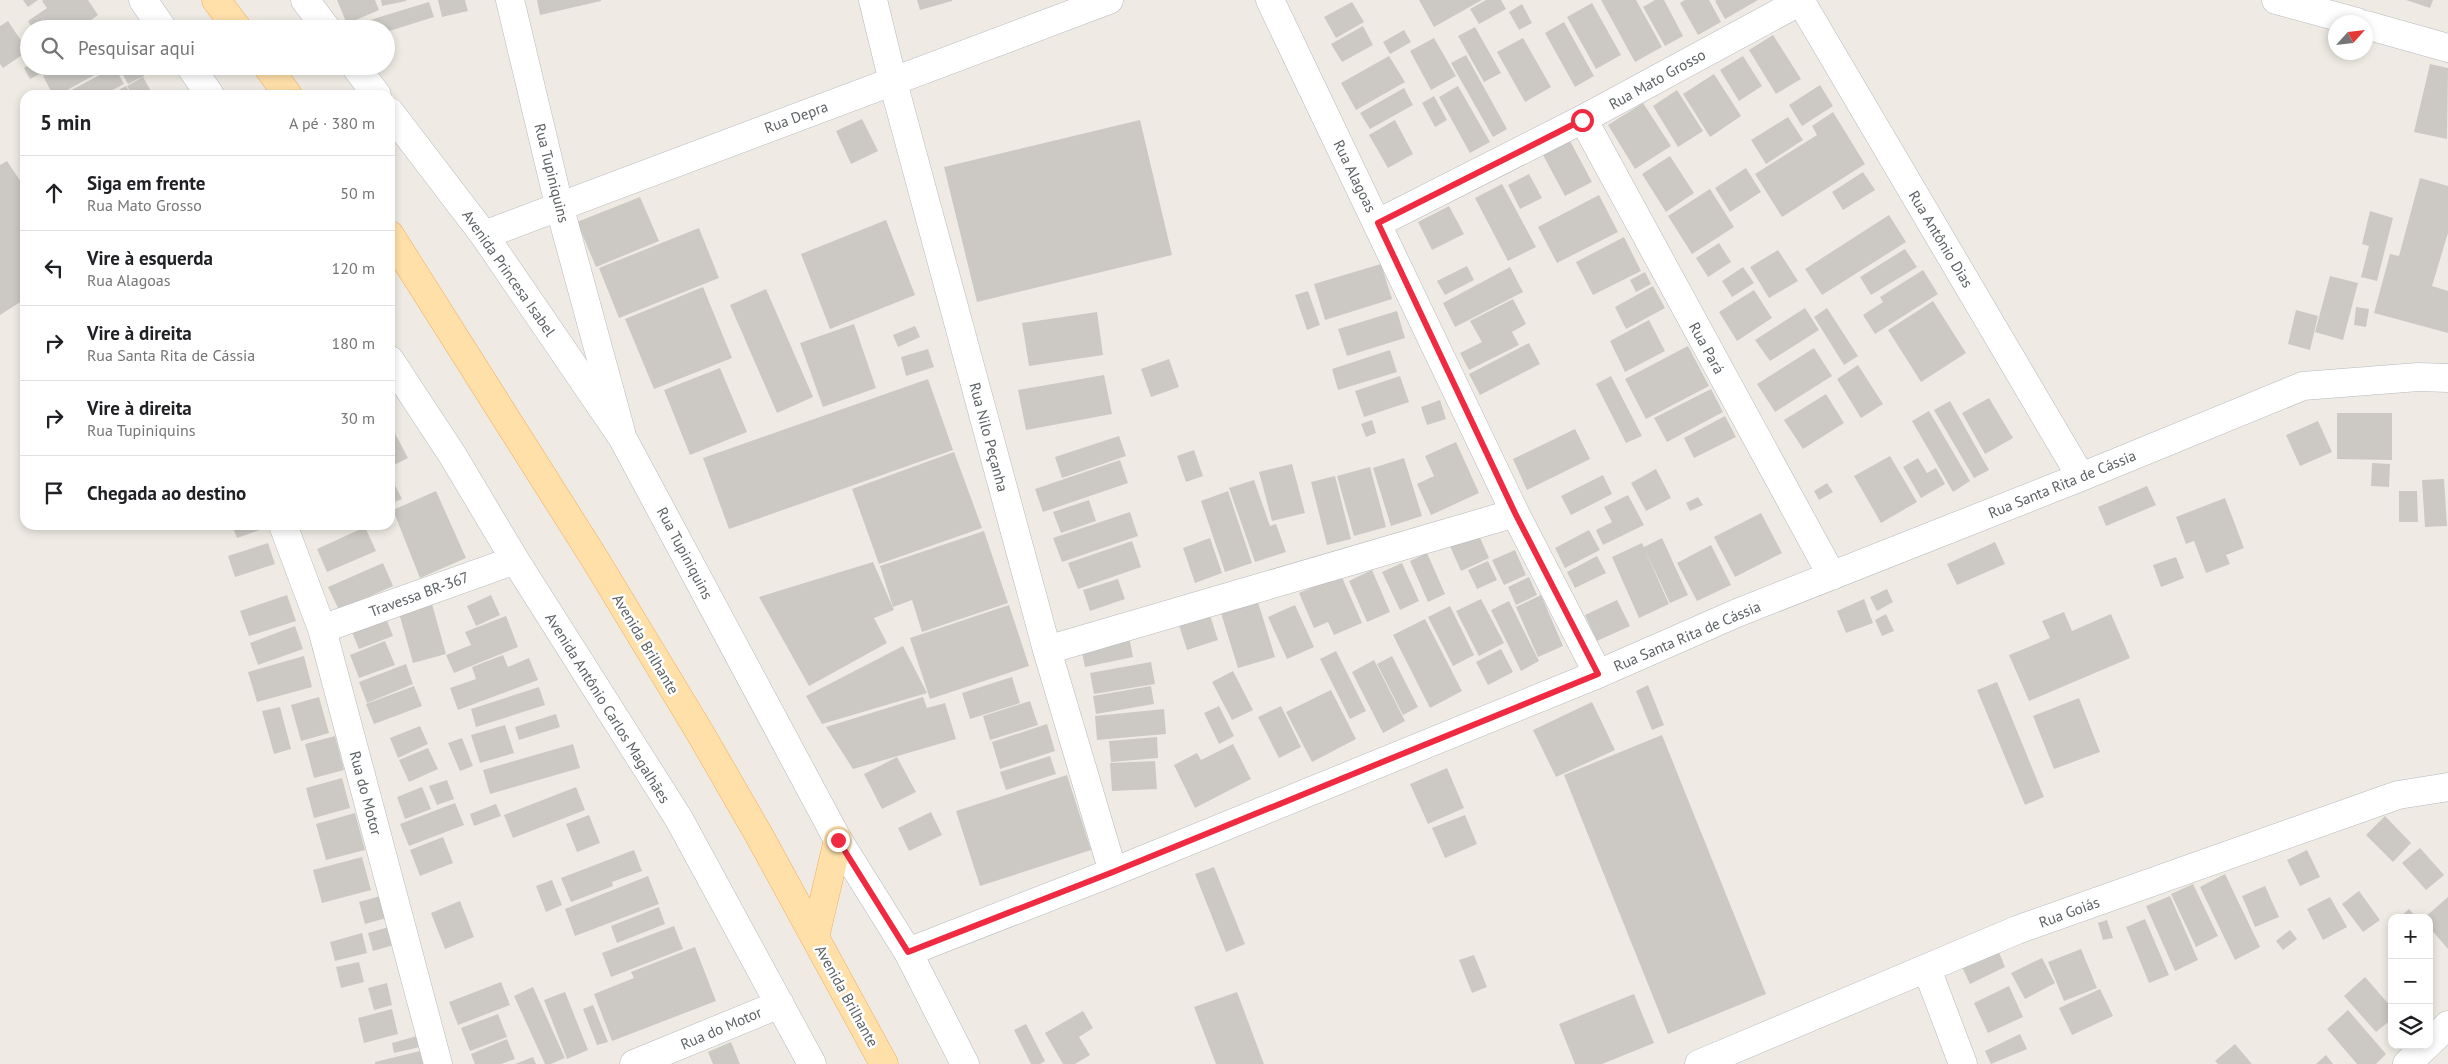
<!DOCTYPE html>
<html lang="pt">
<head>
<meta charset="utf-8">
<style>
  :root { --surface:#fff; --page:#f2f2f2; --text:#202124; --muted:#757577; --line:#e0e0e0 }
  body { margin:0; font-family:"PT Sans",sans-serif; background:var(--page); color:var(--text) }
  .controls { position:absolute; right:15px; bottom:15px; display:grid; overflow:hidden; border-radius:10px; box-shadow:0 2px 8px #0003 }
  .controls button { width:45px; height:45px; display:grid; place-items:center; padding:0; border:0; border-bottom:1px solid var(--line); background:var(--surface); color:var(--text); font:25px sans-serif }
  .compass { position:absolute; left:2328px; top:15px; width:45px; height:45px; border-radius:50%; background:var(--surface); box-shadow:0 2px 8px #0003; rotate:63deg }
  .stop { position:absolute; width:15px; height:15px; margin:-11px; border:4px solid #ef2a41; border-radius:50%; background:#fff }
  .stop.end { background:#ef2a41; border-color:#fff; box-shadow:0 1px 5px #0008 }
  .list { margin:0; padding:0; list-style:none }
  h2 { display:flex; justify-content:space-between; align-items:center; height:65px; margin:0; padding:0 20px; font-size:21px }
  h2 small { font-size:16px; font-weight:400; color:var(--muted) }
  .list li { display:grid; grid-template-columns:32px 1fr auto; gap:15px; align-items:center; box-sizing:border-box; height:75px; padding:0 20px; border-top:1px solid var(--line) }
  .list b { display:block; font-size:19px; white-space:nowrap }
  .list p { margin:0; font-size:16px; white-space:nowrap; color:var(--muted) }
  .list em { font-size:16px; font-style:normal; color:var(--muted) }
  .icon { flex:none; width:28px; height:28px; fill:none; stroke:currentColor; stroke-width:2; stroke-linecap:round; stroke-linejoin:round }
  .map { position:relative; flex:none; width:2448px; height:1064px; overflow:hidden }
  .search { position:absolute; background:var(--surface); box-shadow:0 2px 8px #0003; left:20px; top:20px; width:375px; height:55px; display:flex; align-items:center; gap:12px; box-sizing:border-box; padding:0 18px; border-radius:28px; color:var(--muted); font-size:19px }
  .panel { position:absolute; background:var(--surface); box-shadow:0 2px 8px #0003; left:20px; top:90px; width:375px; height:440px; border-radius:15px }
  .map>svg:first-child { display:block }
  .building { fill:#ccc8c3 }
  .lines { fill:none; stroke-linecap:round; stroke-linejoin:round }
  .minor-casing { stroke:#b5b8bc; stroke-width:29 }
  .tertiary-casing { stroke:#b5b8bc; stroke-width:29 }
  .primary-casing { stroke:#f6aa56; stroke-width:29 }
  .minor { stroke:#fff; stroke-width:28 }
  .tertiary { stroke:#fff; stroke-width:28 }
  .primary { stroke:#ffe0a9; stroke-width:28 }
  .route { stroke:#ef2a41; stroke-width:6 }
  .labels { text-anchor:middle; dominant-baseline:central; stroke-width:5; stroke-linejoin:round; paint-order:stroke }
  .street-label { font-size:15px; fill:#5c6265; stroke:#fff }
</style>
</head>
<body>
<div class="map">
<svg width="2448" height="1064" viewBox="0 0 2448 1064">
  <rect width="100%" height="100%" fill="#efebe4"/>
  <path class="building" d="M23,0h15l-10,7z
    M44,0h44l10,15 -19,14h-46l-5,-8 19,-13 -5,-7z
    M337,0h38l4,10 -32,14z
    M381,0h25v1l-24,5z
    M438,0h27l3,11 -26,6z
    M537,0h64v1l-61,14z
    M917,0h35v1l-32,9z
    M1419,0h63l-48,27z
    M1486,0h15l5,9 -27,15 -9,-15z
    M1601,0h35l26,47 -27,15z
    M1655,0h9l19,36 -18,10 -22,-39z
    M1685,0h24l12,22 -23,13 -18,-32z
    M1717,0h41l-33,19 -10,-18z
    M2406,0h27l-3,8z
    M429,2l5,15 -48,15v-3h-28l-1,-5z
    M1352,2l12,20 -28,16 -12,-21z
    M1592,3l29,52 -25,14 -29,-52z
    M1522,4l10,19 -13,7 -10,-18z
    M8,21l20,30 -25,17 -3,-4v-38z
    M1564,22l30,54 -19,11 -30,-54z
    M1363,26l10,19 -31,17 -11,-18z
    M1475,27l26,46 -17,9 -26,-46z
    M1404,30l7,12 -21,12 -7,-12z
    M1773,35l28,44 -25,15 -27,-44z
    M1434,38l22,38 -25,14 -21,-39z
    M1523,38l28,49 -26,15 -28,-50z
    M1466,55l41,74 -14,8 -42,-74z
    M1389,56l16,26 -49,28 -15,-27z
    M1743,56l19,30 -23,15 -19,-31z
    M2430,64l18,4 -1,71 -33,-7z
    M29,65v1h25l-24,13 -6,-11z
    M62,66h49l-53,29h-5l-10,-19z
    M118,66h21l5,10 -16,8z
    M115,67l9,17 -21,11h-41z
    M1714,74l27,42 -31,21 -27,-43z
    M143,77l10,18h-21l-5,-9z
    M1820,85l13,21 -31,20 -13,-21z
    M126,86l5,9h-22z
    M1458,86l32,56 -20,11 -31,-56z
    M1404,88l9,17 -43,24 -10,-16z
    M1677,90l26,41 -25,16 -25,-41z
    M1434,96l13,24 -12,7 -13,-24z
    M1643,103l28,43 -36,23 -27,-44z
    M1833,112l32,52 -83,53 -27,-43 62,-39 -5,-9z
    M1788,117l15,23 -37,24 -15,-24z
    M862,119l16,32 -27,13 -15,-33z
    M1140,120l32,135 -195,47 -33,-135z
    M1395,120l18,34 -25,14 -19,-33z
    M1570,141l22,41 -27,14 -22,-41z
    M1670,156l24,37 -28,19 -24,-38z
    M7,161l18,27v111l-25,16v-150z
    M1746,168l15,24 -31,20 -15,-24z
    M1863,172l12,18 -32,20 -11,-18z
    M1529,174l13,24 -22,11 -12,-24z
    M2420,178l28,8v47l-16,53 16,5v42l-74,-20 16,-59 9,2z
    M1502,184l34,63 -28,14 -33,-63z
    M1710,189l24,38 -42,27 -24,-38z
    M1599,195l19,37 -61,31 -19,-36z
    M640,197l19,44 -63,26 -19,-45z
    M1449,206l15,28 -32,16 -14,-28z
    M2370,211l23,7 -16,63 -16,-4 8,-31 -7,-2z
    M1889,215l17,27 -84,53 -17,-26z
    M886,220l29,75 -85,34 -29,-75z
    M699,228l20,50 -100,40 -20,-50z
    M1624,237l17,34 -48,24 -17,-33z
    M1719,243l12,19 -23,15 -12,-19z
    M1905,249l12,18 -46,28 -11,-18z
    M1778,250l20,31 -29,17 -19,-31z
    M1381,264l11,35 -67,21 -11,-36z
    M1467,266l7,14 -29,15 -8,-14z
    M1510,267l13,25 -68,35 -12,-24z
    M1743,267l11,16 -22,14 -10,-16z
    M1923,270l15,24 -63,40 -12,-19 20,-13 -3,-5z
    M1645,272l6,12 -15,8 -6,-12z
    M2330,276l28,7 -15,57 -28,-8z
    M1653,286l12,22 -39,21 -11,-22z
    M703,287l29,71 -78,31 -29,-70z
    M766,289l47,108 -36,16 -47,-108z
    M1754,290l18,28 -35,23 -18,-29z
    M1308,291l12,34 -13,5 -12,-35z
    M1513,299l13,25 -14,8 7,13 -50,25 -9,-17 22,-11 -12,-21z
    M1933,301l33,52 -45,29 -33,-52z
    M2356,307l13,2 -3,18 -12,-2z
    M1805,308l14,22 -49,31 -15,-21z
    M1827,308l31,48 -14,9 -30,-48z
    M2296,310l22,6 -8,34 -22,-6z
    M1397,311l8,27 -58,18 -9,-27z
    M1097,312l6,43 -74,11 -7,-43z
    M1649,320l16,31 -40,21 -15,-31z
    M854,324l22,64 -53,19 -23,-64z
    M915,326l5,11 -22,10 -5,-12z
    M1529,343l11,21 -60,31 -11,-21z
    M1688,346l21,40 -63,33 -21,-40z
    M1814,348l18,28 -57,36 -18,-28z
    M928,349l6,18 -28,9 -5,-19z
    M1390,350l7,22 -59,18 -6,-21z
    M1169,359l10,28 -28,10 -10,-28z
    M1858,365l25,39 -22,14 -24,-39z
    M720,368l27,64 -57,23 -26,-65z
    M1104,375l8,39 -86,16 -8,-40z
    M1400,376l9,26 -45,15 -9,-26z
    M1611,376l31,60 -16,7 -30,-59z
    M928,379l25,71 -224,79 -26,-71z
    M1711,389l12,23 -56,30 -13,-24z
    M1826,394l18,29 -41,26 -19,-29z
    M1989,398l24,40 -28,16 -23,-41z
    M1440,400l6,19 -19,6 -6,-18z
    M1950,401l39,69 -15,8 -40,-68z
    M1929,411l41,70 -17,11 -41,-71z
    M2337,413h55v47l-55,-1z
    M1725,416l11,21 -42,21 -10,-20z
    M1372,420l4,13 -10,4 -5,-13z
    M2318,421l14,31 -32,14 -14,-31z
    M390,424l18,34 -18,9z
    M1575,429l15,30 -63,31 -14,-31z
    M1119,436l7,20 -64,22 -7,-21z
    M1456,442l23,51 -48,22 -14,-31 17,-8 -9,-20z
    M1194,450l9,26 -17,6 -9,-26z
    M954,452l28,76 -103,36 -27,-75z
    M1890,456l27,46 -36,21 -27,-47z
    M1404,458l18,58 -31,10 -18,-58z
    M1918,458l9,15 9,-5 9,16 -24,14 -18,-31z
    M1120,460l8,23 -85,29 -8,-23z
    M2372,463l18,1 -1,23 -18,-1z
    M1292,464l13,49 -33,8 -13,-49z
    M1370,467l16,60 -32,9 -17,-60z
    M1656,469l15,29 -25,13 -15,-28z
    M390,475l12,24 -12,5z
    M1603,475l9,19 -41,21 -10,-19z
    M1335,476l16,63 -24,6 -16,-63z
    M2444,479l3,47 -22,1 -3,-47z
    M1254,480l16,46 6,-2 10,28 -31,10 -26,-74z
    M1827,483l6,9 -14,8 -5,-9z
    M2147,486l9,19 -50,21 -8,-19z
    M436,491l30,67 -46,20 -27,-68z
    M1228,491l24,72 -27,9 -24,-71z
    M2399,491h18l1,31h-19z
    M1628,495l16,30 -41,20 -7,-15 16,-8 -8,-15z
    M1698,497l5,8 -13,6 -4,-8z
    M2225,498l19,50 -18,7 4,9 -24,9 -12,-32 -8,3 -10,-27z
    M1089,500l7,21 -35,12 -8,-21z
    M1130,512l8,24 -76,26 -9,-24z
    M1761,513l21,40 -47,24 -21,-40z
    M232,525h32l1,3 -28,10z
    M365,527l11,24 -49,21 -10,-23z
    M1589,530l11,20 -35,18 -10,-20z
    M984,531l24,72 -86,29 -10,-32 -19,7 -13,-41z
    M1477,531l12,27 -28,13 -12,-27z
    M1210,538l12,35 -27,10 -12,-35z
    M1662,538l26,57 -18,8 -25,-53 24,54 -30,14 -27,-61 30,-14 2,4z
    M1132,541l9,26 -63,22 -10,-26z
    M1995,542l10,22 -48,21 -10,-21z
    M268,543l7,21 -40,13 -7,-21z
    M1711,545l20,40 -34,16 -20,-38z
    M1515,550l11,25 -22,10 -12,-25z
    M1427,553l18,41 -17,8 -18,-41z
    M1597,556l9,17 -31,15 -8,-16z
    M2176,557l8,21 -23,9 -8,-22z
    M1488,561l9,19 -20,9 -9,-19z
    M873,562l21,48 -20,8 13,25 -78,43 -50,-89z
    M383,563l10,23 -54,24 -11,-23z
    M1402,563l17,38 -19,9 -18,-38z
    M1372,570l18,42 -23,10 -18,-41z
    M1341,575l21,48 -28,12 -6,-13 -14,6 -15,-35z
    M1529,577l8,18 -21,10 -8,-18z
    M1118,579l7,20 -35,12 -7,-21z
    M1887,589l6,13 -16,9 -7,-14z
    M287,595l9,26 -47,15 -9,-25z
    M491,595l9,20 -24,11 -9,-20z
    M1541,595l22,51 -25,11 -22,-50z
    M1257,599l18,58 -37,11 -18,-58z
    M1481,599l23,44 -25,13 -23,-45z
    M1864,599l9,24 -27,10 -9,-22z
    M1617,600l13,26 -33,15 -12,-26z
    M1509,601l30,60 -18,10 -30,-61z
    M432,604l14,50 -33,9 -14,-50z
    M1009,605l20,61 -99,33 -20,-61z
    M1295,605l19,42 -27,12 -19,-42z
    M1207,606l11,34 -31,10 -11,-34z
    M1450,606l24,49 -21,11 -25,-49z
    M2064,612l8,19 39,-17 19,44 -101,43 -20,-46 41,-17 -8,-17z
    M1886,614l8,17 -12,5 -7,-16z
    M506,616l12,31 -64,26 -8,-18 25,-10 -6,-13z
    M386,618l7,18 -34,13 -7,-17z
    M1425,619l37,72 -32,17 -37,-73z
    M295,626l8,23 -45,16 -8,-22z
    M1129,637l4,20 -48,10 -4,-19z
    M385,641l10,24 -36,13 -9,-23z
    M903,646l24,47 -105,31 -16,-28z
    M1501,649l12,23 -25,13 -12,-23z
    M1336,651l30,60 -16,8 -30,-60z
    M503,655l5,12 21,-9 9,22 -80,30 -8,-22 26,-9 -4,-12z
    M304,656l8,31 -55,15 -9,-30z
    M1392,656l26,51 -15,8 -26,-51z
    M1374,660l31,61 -22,12 -31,-61z
    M1151,662l4,22 -61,10 -4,-21z
    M406,664l7,20 -46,19 -8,-21z
    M1233,671l20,39 -21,10 -20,-38z
    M1012,677l8,26 -50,16 -8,-26z
    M1997,682l47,115 -19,8 -48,-115z
    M1648,685l16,40 -12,5 -16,-39z
    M414,686l8,20 -48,18 -8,-20z
    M1151,686l3,18 -58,10 -3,-18z
    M539,687l6,18 -69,22 -5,-18z
    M1331,690l25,49 -44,23 -26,-50z
    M319,697l10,36 -28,8 -10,-36z
    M923,697l4,11 18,-5 11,36 -103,30 -27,-42z
    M2079,698l21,54 -46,17 -21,-53z
    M1030,701l8,24 -48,15 -7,-24z
    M1592,702l23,48 -59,27 -23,-47z
    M1219,706l15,30 -15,8 -15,-31z
    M1281,706l20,41 -22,11 -21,-41z
    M280,707l11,42 -17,5 -12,-43z
    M1164,709l2,25 -69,6 -2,-24z
    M556,714l4,13 -41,13 -4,-13z
    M1047,724l8,27 -55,18 -8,-27z
    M505,725l9,28 -34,10 -9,-28z
    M420,726l8,18 -30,14 -8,-20z
    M1662,735l104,259 -98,40 -104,-259z
    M335,736l9,34 -30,8 -9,-34z
    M1157,737l1,21 -47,4 -2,-21z
    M462,738l11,28 -13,5 -12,-28z
    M573,744l7,24 -90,26 -7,-24z
    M1233,744l18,35 -56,29 -21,-43 23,-12 4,7z
    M428,748l10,21 -29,13 -10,-22z
    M1050,756l6,18 -50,16 -6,-18z
    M897,757l19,35 -34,17 -18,-35z
    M1155,761l2,28 -45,2 -2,-28z
    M1447,768l17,40 -36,16 -18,-40z
    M1067,775l24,75 -111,36 -24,-75z
    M342,778l8,30 -36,10 -8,-30z
    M447,780l7,19 -17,6 -8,-19z
    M422,787l9,22 -26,10 -8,-22z
    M576,787l9,23 -72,28 -9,-23z
    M455,803l9,22 -55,21 -9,-22z
    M496,804l5,12 -27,10 -4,-12z
    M931,812l11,23 -33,16 -11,-23z
    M355,813l10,37 -39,10 -10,-36z
    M589,815l11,28 -23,9 -11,-28z
    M1465,815l12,29 -32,14 -13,-30z
    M2385,816l26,27 -18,19 -27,-27z
    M443,837l10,26 -33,13 -10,-26z
    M2420,848l24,27 -18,15 -24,-27z
    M634,850l8,21 -30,11 1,4 -42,16 -10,-24z
    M2307,850l13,27 -20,9 -13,-26z
    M362,857l9,33 -49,13 -9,-33z
    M1214,867l31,77 -19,8 -31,-78z
    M2225,874l35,73 -25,13 -35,-73z
    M648,876l11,28 -84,32 -10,-27z
    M552,880l10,25 -16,7 -10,-26z
    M2193,884l25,52 -22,11 -25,-53z
    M2265,886l14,31 -24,10 -13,-31z
    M2359,891l21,29 -17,12 -21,-28z
    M384,895l6,22 -25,7 -6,-22z
    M2170,896l28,64 -23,11 -29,-65z
    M2330,897l17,30 -24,13 -16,-31z
    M2448,897v52l-19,-22v-9h-5z
    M460,901l14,36 -29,12 -14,-36z
    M659,907l6,17 -48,19 -6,-17z
    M2409,909l8,9h-18z
    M2145,919l24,56 -20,8 -23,-56z
    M2107,920l6,18 -10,2 -5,-17z
    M392,926l5,18 -24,7 -5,-18z
    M674,926l9,23 -72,28 -9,-24z
    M2290,930l7,9 -14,11 -7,-9z
    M362,933l5,20 -32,8 -5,-19z
    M695,947l21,54 -104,40 -18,-47 40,-16 -3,-6z
    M2081,949l16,39 -33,13 -16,-39z
    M1998,950l7,17 -35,17 -8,-17z
    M1474,955l13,32 -15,6 -13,-33z
    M2042,958l13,25 -30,16 -14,-26z
    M359,962l5,20 -23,6 -5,-21z
    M2365,977l27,31v11l-16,13 -32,-36z
    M501,982l9,23 -52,20 -9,-23z
    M387,983l5,22 -18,5 -6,-22z
    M2009,986l14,31 -35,16 -14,-30z
    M533,987l32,71 -14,6h-6l-31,-68z
    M2100,989l13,27 -41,19 -13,-27z
    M565,992l23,58 -21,9 -23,-59z
    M1237,992l27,72h-48l-22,-57z
    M1634,994l20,49 -52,21h-27l-16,-40z
    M593,1005l15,37 -11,3 -14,-36z
    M392,1009l6,25 -34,9 -6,-25z
    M2348,1010l38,44 -10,10h-19l-30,-35z
    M1083,1011l10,17 -14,9 11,18 -15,9h-12l-18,-31z
    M498,1014l9,23 -37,14 -9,-23z
    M1026,1024l19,37 -5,3h-9l-17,-34z
    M2020,1034l7,15 -36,15 -6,-13z
    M417,1036l3,11 -26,6 -2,-10z
    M507,1039l8,20 -14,5h-26l-4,-10z
    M731,1042l9,22h-27l-5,-12z
    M2235,1044l17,20h-34l-3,-3z
    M424,1050l2,14h-51v-2z
    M2326,1055l7,9h-17z
    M533,1057l3,7h-21z"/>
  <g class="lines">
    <g class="minor-casing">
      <path id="minor" d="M143,0l20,29
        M510,0l49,205 62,227
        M873,0l20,82 154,568 66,222
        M1270,0l245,513 83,161
        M1800,0l281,477
        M2276,0l81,22
        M2366,25l82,23
        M190,66l20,29
        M1583,119l249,457
        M1378,223l205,-104 218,-118
        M390,360l63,96 62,104 164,259 133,245
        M283,525l39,104 116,435
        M322,629l193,-69
        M1047,650l468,-137
        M908,952l205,-80 485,-198 139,-61 344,-136 222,-91 115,-9 30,1
        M1927,969l36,95
        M2429,1043l19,-18
        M634,1064l146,-60
        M1699,1064l318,-134 381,-135 50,-8
        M2407,1064l20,-19"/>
    </g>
    <g class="tertiary-casing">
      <path id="tertiary" d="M305,0l22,29
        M355,66l22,29
        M390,112l94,123 138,202 216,403 70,112 57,112
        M484,235l625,-235"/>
    </g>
    <g class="primary-casing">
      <path id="primary" d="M216,0l22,29
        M267,66l21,29
        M390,235l203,321 106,175 60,104 125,229
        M815,937l23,-97"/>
    </g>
    <use href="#minor" class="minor"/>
    <use href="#tertiary" class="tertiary"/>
    <use href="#primary" class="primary"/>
  </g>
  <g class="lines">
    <path class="route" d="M838,840l70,112 205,-80 485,-198 -83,-161 -137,-290 204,-103"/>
  </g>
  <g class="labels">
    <g class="street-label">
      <text transform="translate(1657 79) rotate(-29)">Rua Mato Grosso</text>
      <text transform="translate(796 117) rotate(-20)">Rua Depra</text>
      <text transform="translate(552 173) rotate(76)">Rua Tupiniquins</text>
      <text transform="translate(1355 176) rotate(64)">Rua Alagoas</text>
      <text transform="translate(1941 239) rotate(59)">Rua Antônio Dias</text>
      <text transform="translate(509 273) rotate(55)">Avenida Princesa Isabel</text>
      <text transform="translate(1707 348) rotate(61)">Rua Pará</text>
      <text transform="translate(989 437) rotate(75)">Rua Nilo Peçanha</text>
      <text transform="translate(2062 484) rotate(-22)">Rua Santa Rita de Cássia</text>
      <text transform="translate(685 553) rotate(62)">Rua Tupiniquins</text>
      <text transform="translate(419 594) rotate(-20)">Travessa BR-367</text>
      <text transform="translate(1687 636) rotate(-23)">Rua Santa Rita de Cássia</text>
      <text transform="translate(646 644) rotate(59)">Avenida Brilhante</text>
      <text transform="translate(608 708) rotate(58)">Avenida Antônio Carlos Magalhães</text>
      <text transform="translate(366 793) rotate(75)">Rua do Motor</text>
      <text transform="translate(2069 912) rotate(-20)">Rua Goiás</text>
      <text transform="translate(847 996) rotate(61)">Avenida Brilhante</text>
      <text transform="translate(721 1028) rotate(-23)">Rua do Motor</text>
    </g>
  </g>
</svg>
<div class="controls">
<button>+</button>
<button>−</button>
<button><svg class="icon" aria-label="layers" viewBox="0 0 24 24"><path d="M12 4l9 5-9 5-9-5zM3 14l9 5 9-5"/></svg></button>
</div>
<svg class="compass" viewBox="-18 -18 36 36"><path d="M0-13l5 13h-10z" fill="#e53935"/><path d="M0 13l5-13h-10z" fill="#757577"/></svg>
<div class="stop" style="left:1582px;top:120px"></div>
<div class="stop end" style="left:838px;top:840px"></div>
<div class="search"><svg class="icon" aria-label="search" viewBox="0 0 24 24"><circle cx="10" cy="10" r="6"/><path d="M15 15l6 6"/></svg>Pesquisar aqui</div>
<section class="panel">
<h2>5 min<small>A pé · 380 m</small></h2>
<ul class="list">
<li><svg class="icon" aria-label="ahead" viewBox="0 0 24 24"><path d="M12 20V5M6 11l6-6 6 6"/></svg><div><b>Siga em frente</b><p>Rua Mato Grosso</p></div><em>50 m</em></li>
<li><svg class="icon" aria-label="left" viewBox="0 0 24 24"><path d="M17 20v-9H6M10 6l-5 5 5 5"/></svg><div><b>Vire à esquerda</b><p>Rua Alagoas</p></div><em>120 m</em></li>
<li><svg class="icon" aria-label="right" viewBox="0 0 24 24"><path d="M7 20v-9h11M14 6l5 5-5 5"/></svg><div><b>Vire à direita</b><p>Rua Santa Rita de Cássia</p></div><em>180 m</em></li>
<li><svg class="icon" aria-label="right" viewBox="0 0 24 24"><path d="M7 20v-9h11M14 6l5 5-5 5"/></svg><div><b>Vire à direita</b><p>Rua Tupiniquins</p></div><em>30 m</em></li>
<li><svg class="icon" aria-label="arrive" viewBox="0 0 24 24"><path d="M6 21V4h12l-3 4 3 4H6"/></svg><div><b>Chegada ao destino</b></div></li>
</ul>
</section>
</div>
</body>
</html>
